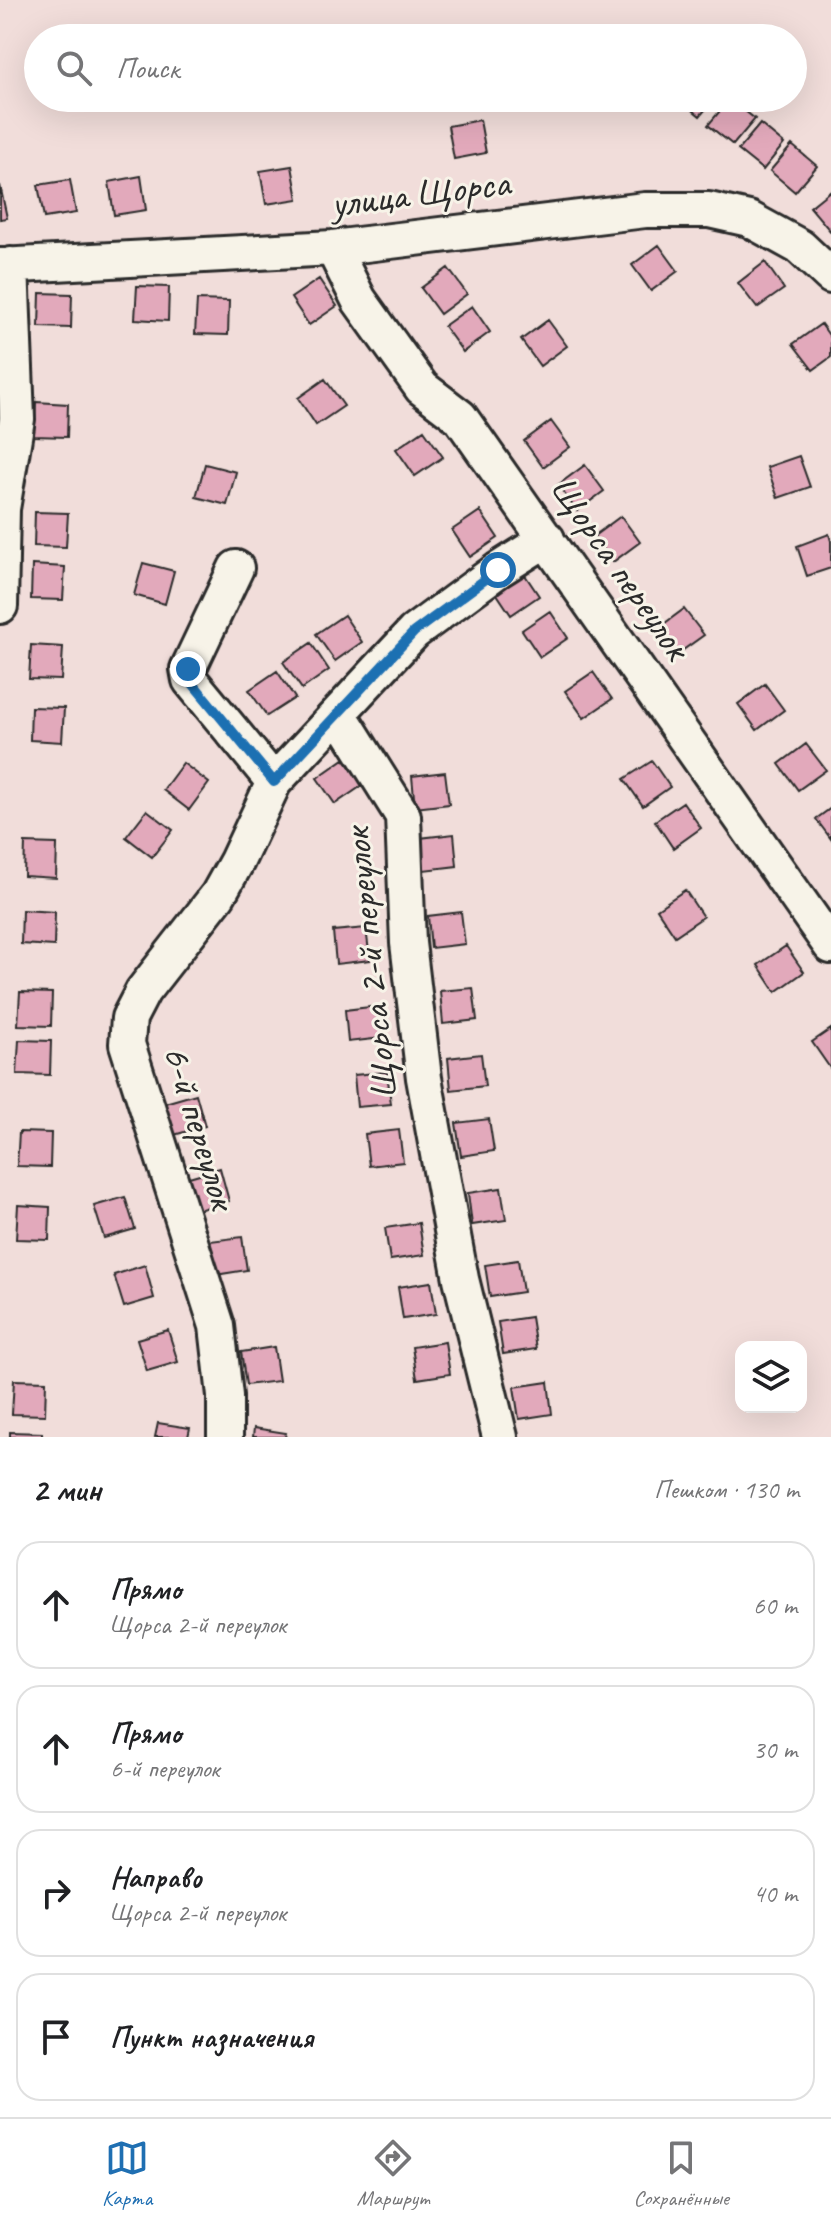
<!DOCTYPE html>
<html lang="ru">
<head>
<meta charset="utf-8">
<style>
  :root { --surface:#fff; --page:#f2f2f2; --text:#202124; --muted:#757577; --line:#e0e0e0; --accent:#1f6fb2 }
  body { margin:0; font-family:Caveat,sans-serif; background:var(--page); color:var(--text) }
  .controls { position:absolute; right:24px; bottom:24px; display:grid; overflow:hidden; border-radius:16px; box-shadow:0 8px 32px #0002 }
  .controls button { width:72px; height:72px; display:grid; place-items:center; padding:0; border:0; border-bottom:2px solid var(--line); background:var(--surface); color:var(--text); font:40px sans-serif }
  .stop { position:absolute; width:24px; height:24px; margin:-18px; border:6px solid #1f6fb2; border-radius:50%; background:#fff }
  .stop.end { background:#1f6fb2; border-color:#fff; box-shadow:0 2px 8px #0008 }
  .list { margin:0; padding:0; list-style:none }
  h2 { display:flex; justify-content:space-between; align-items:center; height:104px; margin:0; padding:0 32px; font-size:34px }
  h2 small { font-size:26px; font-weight:400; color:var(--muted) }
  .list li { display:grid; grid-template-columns:52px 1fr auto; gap:24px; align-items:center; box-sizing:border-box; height:128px; margin:0 16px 16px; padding:0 16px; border:2px solid var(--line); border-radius:24px }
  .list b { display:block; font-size:30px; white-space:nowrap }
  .list p { margin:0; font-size:26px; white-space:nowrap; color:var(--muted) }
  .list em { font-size:26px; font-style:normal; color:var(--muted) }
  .icon { flex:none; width:44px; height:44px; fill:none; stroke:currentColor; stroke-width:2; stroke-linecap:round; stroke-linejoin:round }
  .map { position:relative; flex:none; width:831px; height:1437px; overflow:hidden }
  .search { position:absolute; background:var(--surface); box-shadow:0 8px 32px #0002; left:24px; right:24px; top:24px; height:88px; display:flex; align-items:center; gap:20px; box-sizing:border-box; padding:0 28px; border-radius:44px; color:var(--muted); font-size:30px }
  .sheet { height:680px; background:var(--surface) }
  nav { display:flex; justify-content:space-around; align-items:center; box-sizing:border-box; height:112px; border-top:2px solid var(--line); background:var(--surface); font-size:22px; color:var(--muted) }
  nav a { display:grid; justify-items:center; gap:4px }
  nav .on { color:var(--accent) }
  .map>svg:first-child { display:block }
  .building { fill:#e2a9bb; stroke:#2b2b2b; stroke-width:2 }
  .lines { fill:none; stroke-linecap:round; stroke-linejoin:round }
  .minor-casing { stroke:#2b2b2b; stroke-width:40 }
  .minor { stroke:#f7f3e8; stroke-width:34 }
  .route { stroke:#1f6fb2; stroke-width:10 }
  .labels { text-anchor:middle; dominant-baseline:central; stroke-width:6; stroke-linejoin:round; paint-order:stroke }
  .street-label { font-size:40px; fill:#2b2b2b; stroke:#f7f3e8 }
</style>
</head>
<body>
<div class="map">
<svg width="831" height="1437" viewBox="0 0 831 1437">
  <rect width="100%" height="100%" fill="#f1ddda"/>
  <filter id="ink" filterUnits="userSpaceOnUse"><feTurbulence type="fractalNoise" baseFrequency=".0125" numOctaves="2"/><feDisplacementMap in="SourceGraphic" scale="16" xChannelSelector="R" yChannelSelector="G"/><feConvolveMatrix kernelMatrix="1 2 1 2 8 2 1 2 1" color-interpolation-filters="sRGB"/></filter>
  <g filter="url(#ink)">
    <path class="building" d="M678,98h37l-15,18z
      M730,99l25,20 -22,26 -25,-20z
      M480,120l6,33 -32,6 -6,-33z
      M760,124l24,20 -21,26 -25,-20z
      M792,145l25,21 -22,26 -25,-21z
      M292,166l6,33 -32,5 -6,-33z
      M141,176l5,34 -32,5 -5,-33z
      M70,180l6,33 -32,5 -6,-33z
      M0,185l7,33 -7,1z
      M831,190v42l-21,-25z
      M659,245l19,26 -27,20 -19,-26z
      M765,262l19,27 -27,19 -19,-25z
      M448,268l19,26 -27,20 -19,-26z
      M319,279l18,27 -28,19 -18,-27z
      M137,286l32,1 -1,34 -33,-2z
      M40,293l32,1 -1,34 -32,-1z
      M197,300l32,1 -1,34 -33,-1z
      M472,306l18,26 -27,20 -19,-26z
      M548,320l19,26 -27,20 -19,-26z
      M821,324l10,14v19l-18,13 -20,-26z
      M325,379l19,27 -28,19 -18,-27z
      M36,402l32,2 -1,33 -33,-1z
      M551,421l19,26 -27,20 -19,-26z
      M424,430l19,27 -28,19 -19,-27z
      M799,456l11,31 -32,11 -11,-31z
      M205,464l31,8 -9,33 -31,-8z
      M585,465l19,26 -27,20 -19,-26z
      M480,511l18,27 -28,19 -18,-27z
      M35,512l33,1 -2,34 -32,-1z
      M621,516l19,26 -27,20 -19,-26z
      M829,534l2,7v27l-24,8 -10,-30z
      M143,563l31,8 -9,33 -31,-9z
      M32,565l33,2 -2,33 -32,-1z
      M521,569l18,27 -28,19 -18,-27z
      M684,609l20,26 -28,20 -19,-26z
      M550,611l18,27 -28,19 -18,-27z
      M344,615l18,27 -27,19 -19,-27z
      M311,643l18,27 -27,19 -19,-27z
      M31,645l32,2 -2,33 -32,-1z
      M277,671l18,27 -28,18 -18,-26z
      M593,672l19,27 -28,19 -19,-27z
      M765,684l19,26 -27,20 -19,-26z
      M31,707l33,1 -2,34 -32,-2z
      M806,744l20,26 -28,20 -19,-26z
      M344,759l19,26 -28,19 -18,-26z
      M652,761l18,26 -27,19 -19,-27z
      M183,763l26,20 -20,27 -26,-20z
      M445,772l4,32 -34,4 -3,-32z
      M683,802l18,26 -28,20 -18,-27z
      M831,808v31l-15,-20z
      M147,810l26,20 -21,27 -26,-20z
      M454,834l3,32 -33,4 -4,-32z
      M25,843l32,1 -1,34 -32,-2z
      M685,890l18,27 -28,19 -18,-27z
      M22,910l33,2 -1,34 -33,-2z
      M461,912l4,32 -34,4 -3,-32z
      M366,928l4,32 -34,4 -3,-33z
      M786,946l18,26 -28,20 -18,-27z
      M473,988l4,32 -34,4 -3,-33z
      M20,992l32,1 -1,33 -33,-1z
      M378,1006l4,32 -34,4 -3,-32z
      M831,1029v39h-1l-18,-26z
      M19,1040l32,1 -1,34 -33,-1z
      M481,1054l4,32 -34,4 -3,-32z
      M387,1072l4,32 -34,3 -3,-32z
      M196,1094l9,32 -31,9 -9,-32z
      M489,1119l5,32 -33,5 -5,-33z
      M399,1130l4,32 -34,4 -4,-32z
      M19,1132l32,1 -1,34 -33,-1z
      M220,1168l9,33 -31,9 -9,-33z
      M501,1188l5,32 -34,5 -4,-32z
      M125,1197l10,32 -31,9 -10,-32z
      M18,1205l32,2 -1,33 -33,-1z
      M419,1223l5,32 -34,5 -5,-32z
      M242,1237l5,33 -32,5 -5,-34z
      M518,1260l5,32 -33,5 -5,-32z
      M145,1265l9,33 -30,9 -10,-32z
      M431,1282l5,32 -33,5 -5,-32z
      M531,1317l5,32 -33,5 -5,-32z
      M168,1330l10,32 -31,9 -10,-32z
      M445,1342l5,32 -33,5 -5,-32z
      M274,1347l5,34 -33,4 -5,-33z
      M14,1380l32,1 -1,34 -33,-1z
      M548,1382l4,32 -33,5 -5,-32z
      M158,1423l32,5 -2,9h-33z
      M254,1428l32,5 -1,4h-32z
      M10,1432l32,1v4h-32z"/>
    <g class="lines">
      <g class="minor-casing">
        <path id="minor" d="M333,248l26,52 63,88 38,29 371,529
          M0,266l333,-18 312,-38h64l40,9 51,28 31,29
          M236,568l-48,101 2,11 84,102
          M0,606l2,-97 15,-90 -6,-154
          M339,714l64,102 5,127 16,135 37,201 39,158
          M225,1437v-41l-8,-70 -90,-282 2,-26 14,-27 75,-96 19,-34 37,-79 140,-150 84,-62 49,-31"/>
      </g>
      <use href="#minor" class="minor"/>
    </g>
  </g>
  <g class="lines" filter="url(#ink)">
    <path class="route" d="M188,669l2,11 84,102 140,-150 84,-62"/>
  </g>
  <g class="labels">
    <g class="street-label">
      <text transform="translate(420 193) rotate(-7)">улица Щорса</text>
      <text transform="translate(621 568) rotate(55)">Щорса переулок</text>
      <text transform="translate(370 963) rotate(-96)">Щорса 2-й переулок</text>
      <text transform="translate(200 1127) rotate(73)">6-й переулок</text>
    </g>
  </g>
</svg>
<div class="controls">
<button><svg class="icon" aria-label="layers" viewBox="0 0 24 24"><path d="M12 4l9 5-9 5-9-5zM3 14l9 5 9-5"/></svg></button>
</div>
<div class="stop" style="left:498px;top:570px"></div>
<div class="stop end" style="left:188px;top:669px"></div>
<div class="search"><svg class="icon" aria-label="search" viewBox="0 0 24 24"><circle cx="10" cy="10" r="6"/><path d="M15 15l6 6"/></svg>Поиск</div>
</div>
<section class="sheet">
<h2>2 мин<small>Пешком · 130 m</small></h2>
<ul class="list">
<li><svg class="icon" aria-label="ahead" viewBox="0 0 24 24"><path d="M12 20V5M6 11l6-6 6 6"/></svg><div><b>Прямо</b><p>Щорса 2-й переулок</p></div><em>60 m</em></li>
<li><svg class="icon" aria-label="ahead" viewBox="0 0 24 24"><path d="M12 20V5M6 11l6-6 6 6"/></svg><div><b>Прямо</b><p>6-й переулок</p></div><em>30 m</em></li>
<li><svg class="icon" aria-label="right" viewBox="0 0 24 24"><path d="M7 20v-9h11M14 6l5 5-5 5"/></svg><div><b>Направо</b><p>Щорса 2-й переулок</p></div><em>40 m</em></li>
<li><svg class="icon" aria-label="arrive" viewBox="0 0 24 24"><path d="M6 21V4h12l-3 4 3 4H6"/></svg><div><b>Пункт назначения</b></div></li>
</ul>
</section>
<nav>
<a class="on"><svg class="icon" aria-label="map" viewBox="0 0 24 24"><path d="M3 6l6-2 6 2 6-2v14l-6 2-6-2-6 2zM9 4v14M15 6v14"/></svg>Карта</a>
<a><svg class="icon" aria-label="directions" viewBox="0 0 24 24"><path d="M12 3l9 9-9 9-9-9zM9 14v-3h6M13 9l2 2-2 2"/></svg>Маршрут</a>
<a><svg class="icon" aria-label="saved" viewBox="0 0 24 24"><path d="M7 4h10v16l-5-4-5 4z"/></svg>Сохранённые</a>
</nav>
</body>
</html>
